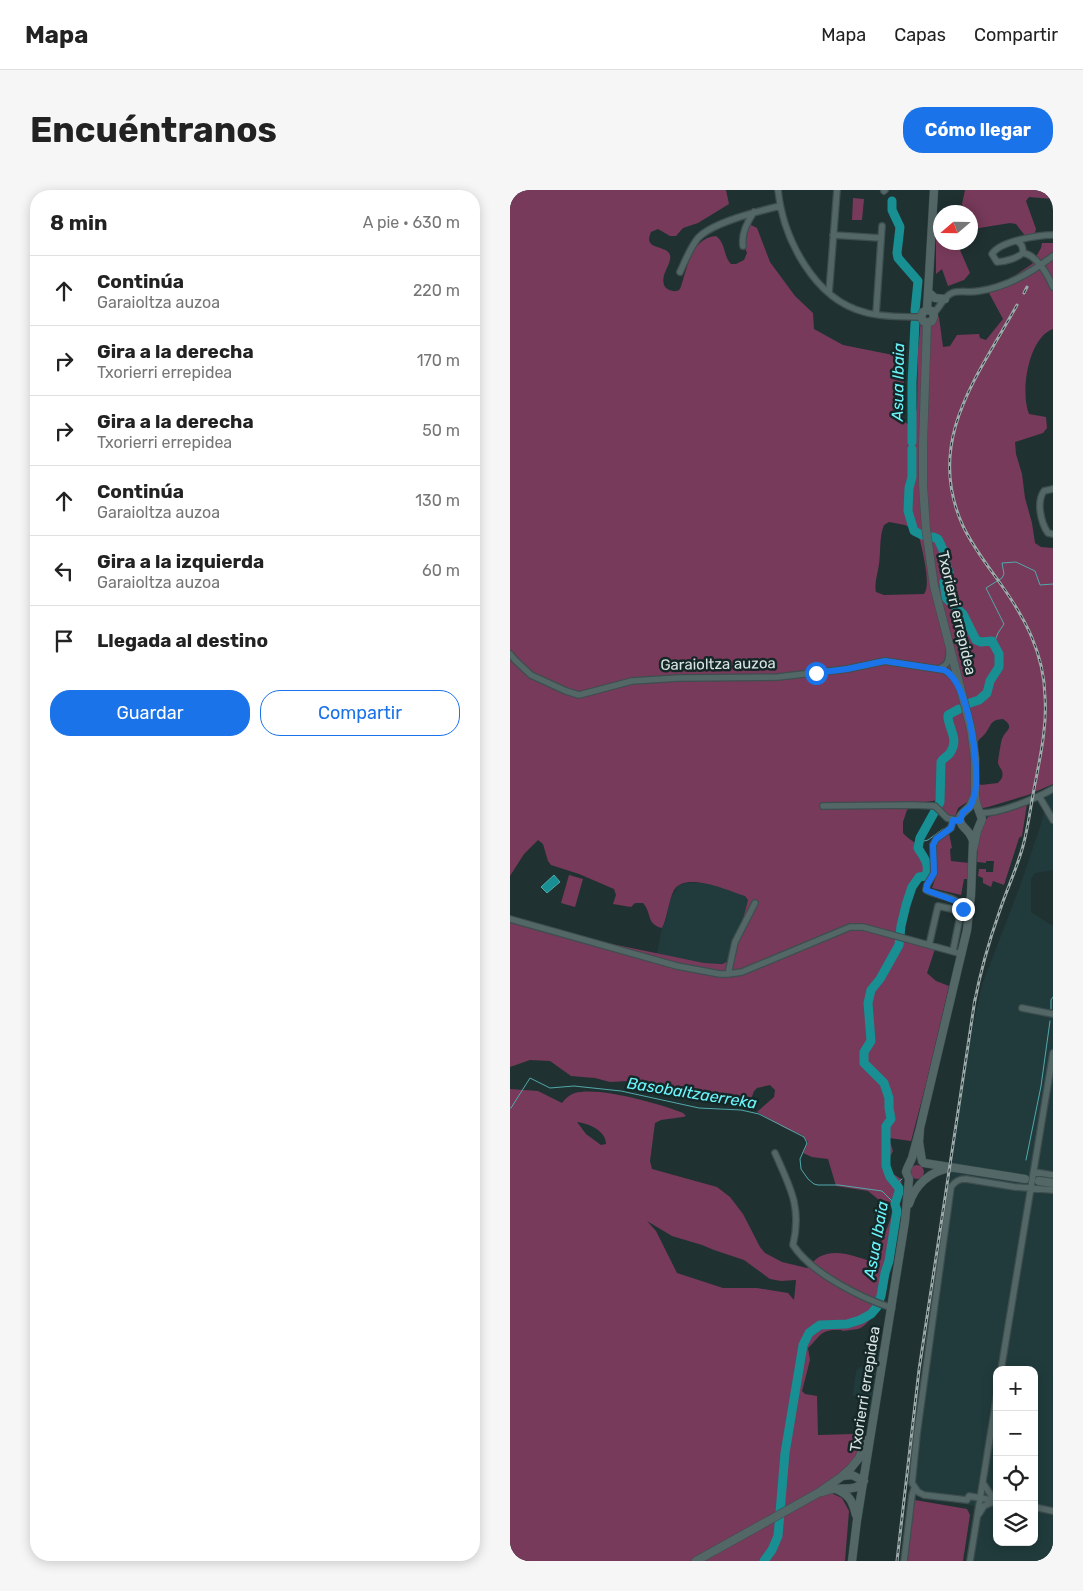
<!DOCTYPE html>
<html lang="es">
<head>
<meta charset="utf-8">
<style>
  :root { --surface:#fff; --page:#f6f6f6; --text:#222; --muted:#767676; --line:#e0e0e0; --accent:#1a73e8 }
  body { margin:0; font-family:Rubik,sans-serif; background:var(--page); color:var(--text) }
  .controls { position:absolute; right:15px; bottom:15px; display:grid; overflow:hidden; border-radius:10px; box-shadow:0 2px 12px #0003 }
  .controls button { width:45px; height:45px; display:grid; place-items:center; padding:0; border:0; border-bottom:1px solid var(--line); background:var(--surface); color:var(--text); font:25px sans-serif }
  .compass { position:absolute; left:423px; top:15px; width:45px; height:45px; border-radius:50%; background:var(--surface); box-shadow:0 2px 12px #0003; rotate:250deg }
  .stop { position:absolute; width:15px; height:15px; margin:-11px; border:4px solid #1a73e8; border-radius:50%; background:#fff }
  .stop.end { background:#1a73e8; border-color:#fff; box-shadow:0 1px 5px #0008 }
  .list { margin:0; padding:0; list-style:none }
  h2 { display:flex; justify-content:space-between; align-items:center; height:65px; margin:0; padding:0 20px; font-size:21px }
  h2 small { font-size:16px; font-weight:400; color:var(--muted) }
  .list li { display:grid; grid-template-columns:32px 1fr auto; gap:15px; align-items:center; box-sizing:border-box; height:70px; padding:0 20px; border-top:1px solid var(--line) }
  .list b { display:block; font-size:19px; white-space:nowrap }
  .list p { margin:0; font-size:16px; white-space:nowrap; color:var(--muted) }
  .list em { font-size:16px; font-style:normal; color:var(--muted) }
  .actions { display:flex; gap:10px; padding:15px 20px }
  .actions a { flex:1; padding:11px 0; border:1px solid var(--accent); border-radius:20px; text-align:center; font-size:18px; color:var(--accent) }
  .actions .main { background:var(--accent); color:#fff }
  .icon { flex:none; width:28px; height:28px; fill:none; stroke:currentColor; stroke-width:2; stroke-linecap:round; stroke-linejoin:round }
  .map { position:relative; flex:none; width:543px; height:1371px; overflow:hidden; border-radius:20px }
  header { display:flex; align-items:center; gap:30px; box-sizing:border-box; height:70px; padding:0 25px; background:var(--surface); border-bottom:1px solid var(--line) }
  header strong { font-size:24px }
  nav { display:flex; gap:28px; margin-inline-start:auto; font-size:18px }
  .intro { display:flex; align-items:center; justify-content:space-between; box-sizing:border-box; height:120px; padding:0 30px }
  h1 { margin:0; font-size:35px }
  .button { padding:12px 22px; border-radius:20px; background:var(--accent); color:#fff; font-size:18px; font-weight:700 }
  main { display:flex; gap:30px; padding:0 30px }
  aside { flex:1; background:var(--surface); border-radius:20px; box-shadow:0 2px 12px #0003 }
  .map>svg:first-child { display:block }
  .built { fill:#213b3c; fill-rule:evenodd }
  .green { fill:#773a5a; fill-rule:evenodd }
  .water { fill:#178f93; stroke:#51a8ab }
  .lines { fill:none; stroke-linecap:round; stroke-linejoin:round }
  .stream { stroke:#51a8ab; stroke-width:1 }
  .river { stroke:#178f93; stroke-width:9 }
  .street-casing { stroke:#3e4e4f; stroke-width:8 }
  .secondary-casing { stroke:#3e4e4f; stroke-width:9 }
  .street { stroke:#546767; stroke-width:5.5 }
  .secondary { stroke:#546767; stroke-width:8 }
  .rail-casing { stroke:#9daaaa; stroke-width:3 }
  .rail { stroke:#162728; stroke-width:1; stroke-dasharray:4; stroke-linecap:butt }
  .route { stroke:#1a73e8; stroke-width:6 }
  .labels { text-anchor:middle; dominant-baseline:central; stroke-width:5; stroke-linejoin:round; paint-order:stroke }
  .street-label { font-size:15px; fill:#d9e4e4; stroke:#162728 }
  .water-label { font-size:16px; font-style:italic; fill:#6af5fb; stroke:#162728 }
</style>
</head>
<body>
<header>
<strong>Mapa</strong>
<nav><a>Mapa</a><a>Capas</a><a>Compartir</a></nav>
</header>
<div class="intro"><h1>Encuéntranos</h1><a class="button">Cómo llegar</a></div>
<main>
<aside>
<h2>8 min<small>A pie · 630 m</small></h2>
<ul class="list">
<li><svg class="icon" aria-label="ahead" viewBox="0 0 24 24"><path d="M12 20V5M6 11l6-6 6 6"/></svg><div><b>Continúa</b><p>Garaioltza auzoa</p></div><em>220 m</em></li>
<li><svg class="icon" aria-label="right" viewBox="0 0 24 24"><path d="M7 20v-9h11M14 6l5 5-5 5"/></svg><div><b>Gira a la derecha</b><p>Txorierri errepidea</p></div><em>170 m</em></li>
<li><svg class="icon" aria-label="right" viewBox="0 0 24 24"><path d="M7 20v-9h11M14 6l5 5-5 5"/></svg><div><b>Gira a la derecha</b><p>Txorierri errepidea</p></div><em>50 m</em></li>
<li><svg class="icon" aria-label="ahead" viewBox="0 0 24 24"><path d="M12 20V5M6 11l6-6 6 6"/></svg><div><b>Continúa</b><p>Garaioltza auzoa</p></div><em>130 m</em></li>
<li><svg class="icon" aria-label="left" viewBox="0 0 24 24"><path d="M17 20v-9H6M10 6l-5 5 5 5"/></svg><div><b>Gira a la izquierda</b><p>Garaioltza auzoa</p></div><em>60 m</em></li>
<li><svg class="icon" aria-label="arrive" viewBox="0 0 24 24"><path d="M6 21V4h12l-3 4 3 4H6"/></svg><div><b>Llegada al destino</b></div></li>
</ul>
<div class="actions"><a class="main">Guardar</a><a>Compartir</a></div>
</aside>
<div class="map">
<svg width="543" height="1371" viewBox="0 0 543 1371">
  <rect width="100%" height="100%" fill="#203132"/>
  <path class="built" d="M543,594v86l-18,3 -4,6v33l22,14v635h-87l8,-55 -62,-12 41,-338 15,-106 14,-65 37,-96 23,-68 6,-35zM487,1180h37v172h-37z
    M177,693h19l9,2 30,11 3,4 -8,30 -11,31 -2,1 -10,2 -13,-1 -47,-9 5,-26 4,-8 4,-20 8,-14z
    M371,1159l-9,63 -3,-2 -2,-7 -6,-2 -8,-6 3,-24 4,-4 8,-1 6,-13z"/>
  <path class="green" d="M0,0h216l3,14 -31,19 -15,5 -7,8h-6l-12,-7 -7,3c-8,18 12,13 18,21 6,9 -11,21 -4,34 4,4 11,6 15,2 7,-18 10,-51 36,-53 10,7 7,20 15,28h5l8,-4 3,-7 -5,-13 3,-18 12,6 13,34 25,34 18,17 1,16 29,16 60,12c1,7 1,16 1,23 0,14 -9,36 5,45l5,-4 3,-13 1,-57 3,-34 14,1 4,-1 4,30 7,-1 7,-11 22,-1 1,4 6,2 17,-21 -14,-26 43,-29 9,-16 1,-5h11v86c-25,9 -33,63 -24,85l17,3 1,11 -4,5 -28,9 1,12 6,20 3,24 7,25 3,20 6,4 12,1v236l-25,11 -40,12 -5,1 -11,-9 -14,9 -3,9c-9,-2 -15,-8 -15,-17l-22,3 -11,7 -4,12v11c6,7 15,10 20,18 6,9 6,22 -2,30 -4,5 -10,7 -13,14 -5,13 -6,30 -7,43l34,11 -8,24 9,8 13,5 -23,98 -15,57 -22,-3 4,13c-9,16 -6,19 8,28 2,9 -2,14 -3,23 -2,30 -6,59 -16,87 -3,9 1,16 -7,25 -4,5 -12,14 -17,15 -5,1 -10,1 -15,2l-2,-1c-22,-1 -20,6 -33,18l2,12 -8,31 3,3 12,2 1,39 35,-1 9,6 -1,7 -3,6 -8,10 -15,14 -6,15 13,6 7,13 -4,50h-335v-472l28,2 24,12c4,-5 7,-8 13,-10 22,-7 87,11 108,20l3,3 -3,1 -22,3 -6,3 -5,38 2,8 65,18 13,10 13,17 17,33 5,6 17,9 25,6c4,-3 7,-8 12,-11 18,-10 39,1 58,6 1,-6 2,-13 4,-20 3,-10 16,-31 9,-41l-11,-2 -11,-9 -32,-5 -8,-27 -16,-2 -9,-4 5,-11 -6,-7 -17,-7 -28,-16 17,-15 1,-7 -5,-5 -13,3 -3,3 -3,8 -4,2 -22,-1 -20,2 -40,-8 -36,-13 -19,1 -15,-4 -24,-2 -21,-15 -20,-1 -20,7v-152l12,7 56,15 126,26 18,1 7,-3 11,-31 8,-30 -3,-4c-16,-5 -59,-25 -71,-6 -6,12 -6,26 -12,38 -16,-4 -10,-15 -19,-25h-8l-4,4 -18,-3 3,-9 -2,-6 -35,-15 -28,-9 -3,-4 -5,-17 -5,-4 -14,14 -14,22zM379,332l16,3 13,7c3,13 14,52 6,62l-40,1 -8,-3c-2,-9 2,-19 3,-28 2,-13 0,-27 5,-39zM493,529c13,9 2,11 -1,20 -1,2 -4,22 -4,24 2,7 6,6 4,15l-4,5 -17,2 -2,-2 -1,-42c2,-3 7,-6 9,-10 5,-8 4,-11 16,-12zM67,932c10,1 29,8 29,22l-5,1 -15,-11zM137,1031l25,15 30,9 12,5 30,10 26,19 11,2 15,-1 -2,20 -6,-7 -31,-5h-34l-46,-15 -21,-42z
    M455,0h88v9l-24,-2 -3,4 10,28 -2,8h-8l-10,-13 -6,-1 -37,6 2,4 -4,3 -1,-24h-6l-2,-8z
    M343,8l11,1 -2,21h-10z
    M426,32l4,2v18l17,1 13,30 -6,7 -16,6 -6,-17 -6,5z
    M517,614l-5,32 -3,2 -15,47 -11,-4 -2,6 -8,-4v-5l-5,-2 1,-7h7v3h7l1,-11h-8v2l-9,-1 1,-30 10,-15z
    M439,643l3,15 -2,1 1,12 18,2 -2,16h-3l-3,16 -29,-7c2,-6 4,-11 4,-17 1,-18 -9,-28 13,-38z
    M59,685l14,4 -8,28 -14,-4z
    M400 982a7 7 0 1 1 14 0a7 7 0 1 1-14 0Z
    M405,1310l52,9 3,6 -7,46h-58l7,-60z"/>
  <path class="water" d="M44,685l6,7 -13,11 -6,-6z"/>
  <g class="lines">
    <path class="stream" d="M484,453l4,-10 6,-9 -18,-36 16,-10 2,-4 -2,-11 14,-1 19,9 5,14 13,-1
      M410,652l8,-2 15,-11
      M541,819v-9l2,-3
      M0,918h1l19,-30 20,10 24,-2 47,5 78,17 42,2 18,4 45,23 3,6 -7,16 1,10 7,10 6,5 4,1h21l43,6 13,13
      M516,970l15,-74 9,-65
      M386,994l6,-5"/>
    <path class="river" d="M382,11v9l8,17 -3,26 1,5 20,23 -3,30
      M402,252v-59l3,-60
      M402,259v28l-3,11 -1,23 6,20 8,4
      M423,347l5,2 6,13v6l5,14 -5,10 2,16 17,16 13,26 5,2 11,-1 7,13v13l-9,14 -3,12 -8,7 -9,3
      M254,1371l8,-11 6,-14 7,-83 18,-108 6,-12 11,-8 27,-1 13,-4 11,-6 6,-7 4,-11 4,-23 4,-12 8,-50 -2,-7 4,-12v-4l-9,-11 -4,-11v-40l5,-7 -2,-11v-10l-5,-15 -20,-20v-11l7,-11 -3,-38 3,-13 9,-11 19,-34 2,-19 5,-21 6,-18 7,-10 7,-1c4,-12 -2,-18 -8,-28l2,-10 20,-36 1,-40c2,-4 6,-5 9,-9 9,-13 0,-22 -2,-35v-3l11,-6"/>
    <g class="street-casing">
      <path id="street" d="M268,0c5,48 36,109 86,122 16,5 41,5 57,5
        M374,1l1,-1
        M323,45l48,3
        M507,51c5,3 6,6 6,12 -6,5 -18,9 -26,9l-5,-8c8,-13 46,-19 61,-19
        M233,56c-2,-13 4,-24 11,-34
        M513,63c14,2 25,22 30,34
        M170,82c5,-11 10,-24 18,-34 15,-16 61,-27 82,-32
        M319,103l8,-103
        M424,123c6,-6 10,-17 18,-20 7,-3 19,0 27,-2 28,-4 51,-18 74,-35
        M366,124l6,-88
        M543,299l-9,2c-8,11 -3,32 4,42l5,1
        M0,464l5,6 16,15 35,16 13,4 53,-14 46,-3 100,-1 69,-8 38,-8 59,9 8,5 6,9
        M430,478c8,-3 9,-8 9,-16
        M529,606l14,24
        M313,616l89,-1 23,1 12,12 9,2
        M471,623c18,1 56,-15 72,-24
        M0,729l167,47 43,8h8l14,-2 108,-45h13l99,27
        M419,755l9,-39 23,5
        M443,761l8,-40 2,-2c-5,-14 -26,-12 -37,-19l1,-5 7,-12 -1,-28 3,-6 15,-11 2,-8
        M218,784l7,-32 20,-39
        M512,818l31,6
        M265,963c15,34 27,54 18,92 18,28 68,53 99,63
        M524,982l19,3
        M491,1180l52,-317
        M487,1311l-28,-5 -2,4 -43,-5 -6,-3 -6,-9 5,-49 34,-247c4,-6 8,-8 15,-8l49,8 38,3
        M524,1317l19,4
        M469,1324l5,-8 11,-5 -12,-18
        M394,1371l8,-66 2,-6
        M460,1371l27,-167"/>
    </g>
    <g class="secondary-casing">
      <path id="secondary" d="M418,102l7,6 10,1
        M417,120l7,-120
        M417,133l-4,122v40l3,44 8,57 37,143 4,29v37l1,8 6,16 -5,12 -4,19
        M417,133l5,-2 2,-5 -2,-5 -5,-1
        M417,133l-4,-2 -2,-4 2,-5 4,-2
        M412,971l-3,-19 1,-14 47,-198 4,-35 2,-54c-2,-8 -6,-10 -11,-16 -7,-10 4,-13 8,-19 2,-3 3,-8 5,-11
        M414,973l101,16
        M529,991l14,2
        M399,1014c6,-19 21,-33 41,-36
        M333,1286l9,-1 12,6
        M328,1300c12,5 15,13 18,25
        M312,1302c4,-1 8,-3 12,-3 13,-2 21,3 30,-8
        M186,1371l122,-68 23,-16 10,-9 8,-10 8,-18
        M342,1371l5,-41 48,-299 4,-42 -3,-7 1,-3 5,-11 8,-30"/>
    </g>
    <use href="#street" class="street"/>
    <use href="#secondary" class="secondary"/>
    <g class="rail-casing">
      <path id="rail" d="M514,103l3,-6
        M464,815c6,-32 15,-64 26,-95 7,-21 17,-42 23,-64 6,-22 8,-44 13,-67 5,-26 11,-55 9,-82 -1,-44 -20,-79 -45,-114 -13,-18 -27,-36 -37,-57 -39,-85 15,-150 54,-221
        M387,1371l22,-191 56,-371"/>
    </g>
    <use href="#rail" class="rail"/>
  </g>
  <g class="lines">
    <path class="route" d="M306,483l31,-4 38,-8 59,9c25,11 36,98 31,123 -1,4 -3,12 -6,15 -2,1 -4,2 -6,4l-3,9 -7,-1 -2,8 -15,11 -3,6 1,28 -7,12 -1,5 32,12 5,7"/>
  </g>
  <g class="labels">
    <g class="street-label">
      <text transform="translate(447 423) rotate(77)">Txorierri errepidea</text>
      <text transform="translate(208 474) rotate(-1)">Garaioltza auzoa</text>
      <text transform="translate(355 1199) rotate(-81)">Txorierri errepidea</text>
    </g>
    <g class="water-label">
      <text transform="translate(388 192) rotate(-89)">Asua Ibaia</text>
      <text transform="translate(182 903) rotate(9)">Basobaltzaerreka</text>
      <text transform="translate(366 1050) rotate(-80)">Asua Ibaia</text>
    </g>
  </g>
</svg>
<div class="controls">
<button>+</button>
<button>−</button>
<button><svg class="icon" aria-label="locate" viewBox="0 0 24 24"><circle cx="12" cy="12" r="6"/><path d="M12 2v4M12 18v4M2 12h4M18 12h4"/></svg></button>
<button><svg class="icon" aria-label="layers" viewBox="0 0 24 24"><path d="M12 4l9 5-9 5-9-5zM3 14l9 5 9-5"/></svg></button>
</div>
<svg class="compass" viewBox="-18 -18 36 36"><path d="M0-13l5 13h-10z" fill="#e53935"/><path d="M0 13l5-13h-10z" fill="#767676"/></svg>
<div class="stop" style="left:306px;top:483px"></div>
<div class="stop end" style="left:453px;top:719px"></div>
</div>
</main>
</body>
</html>
